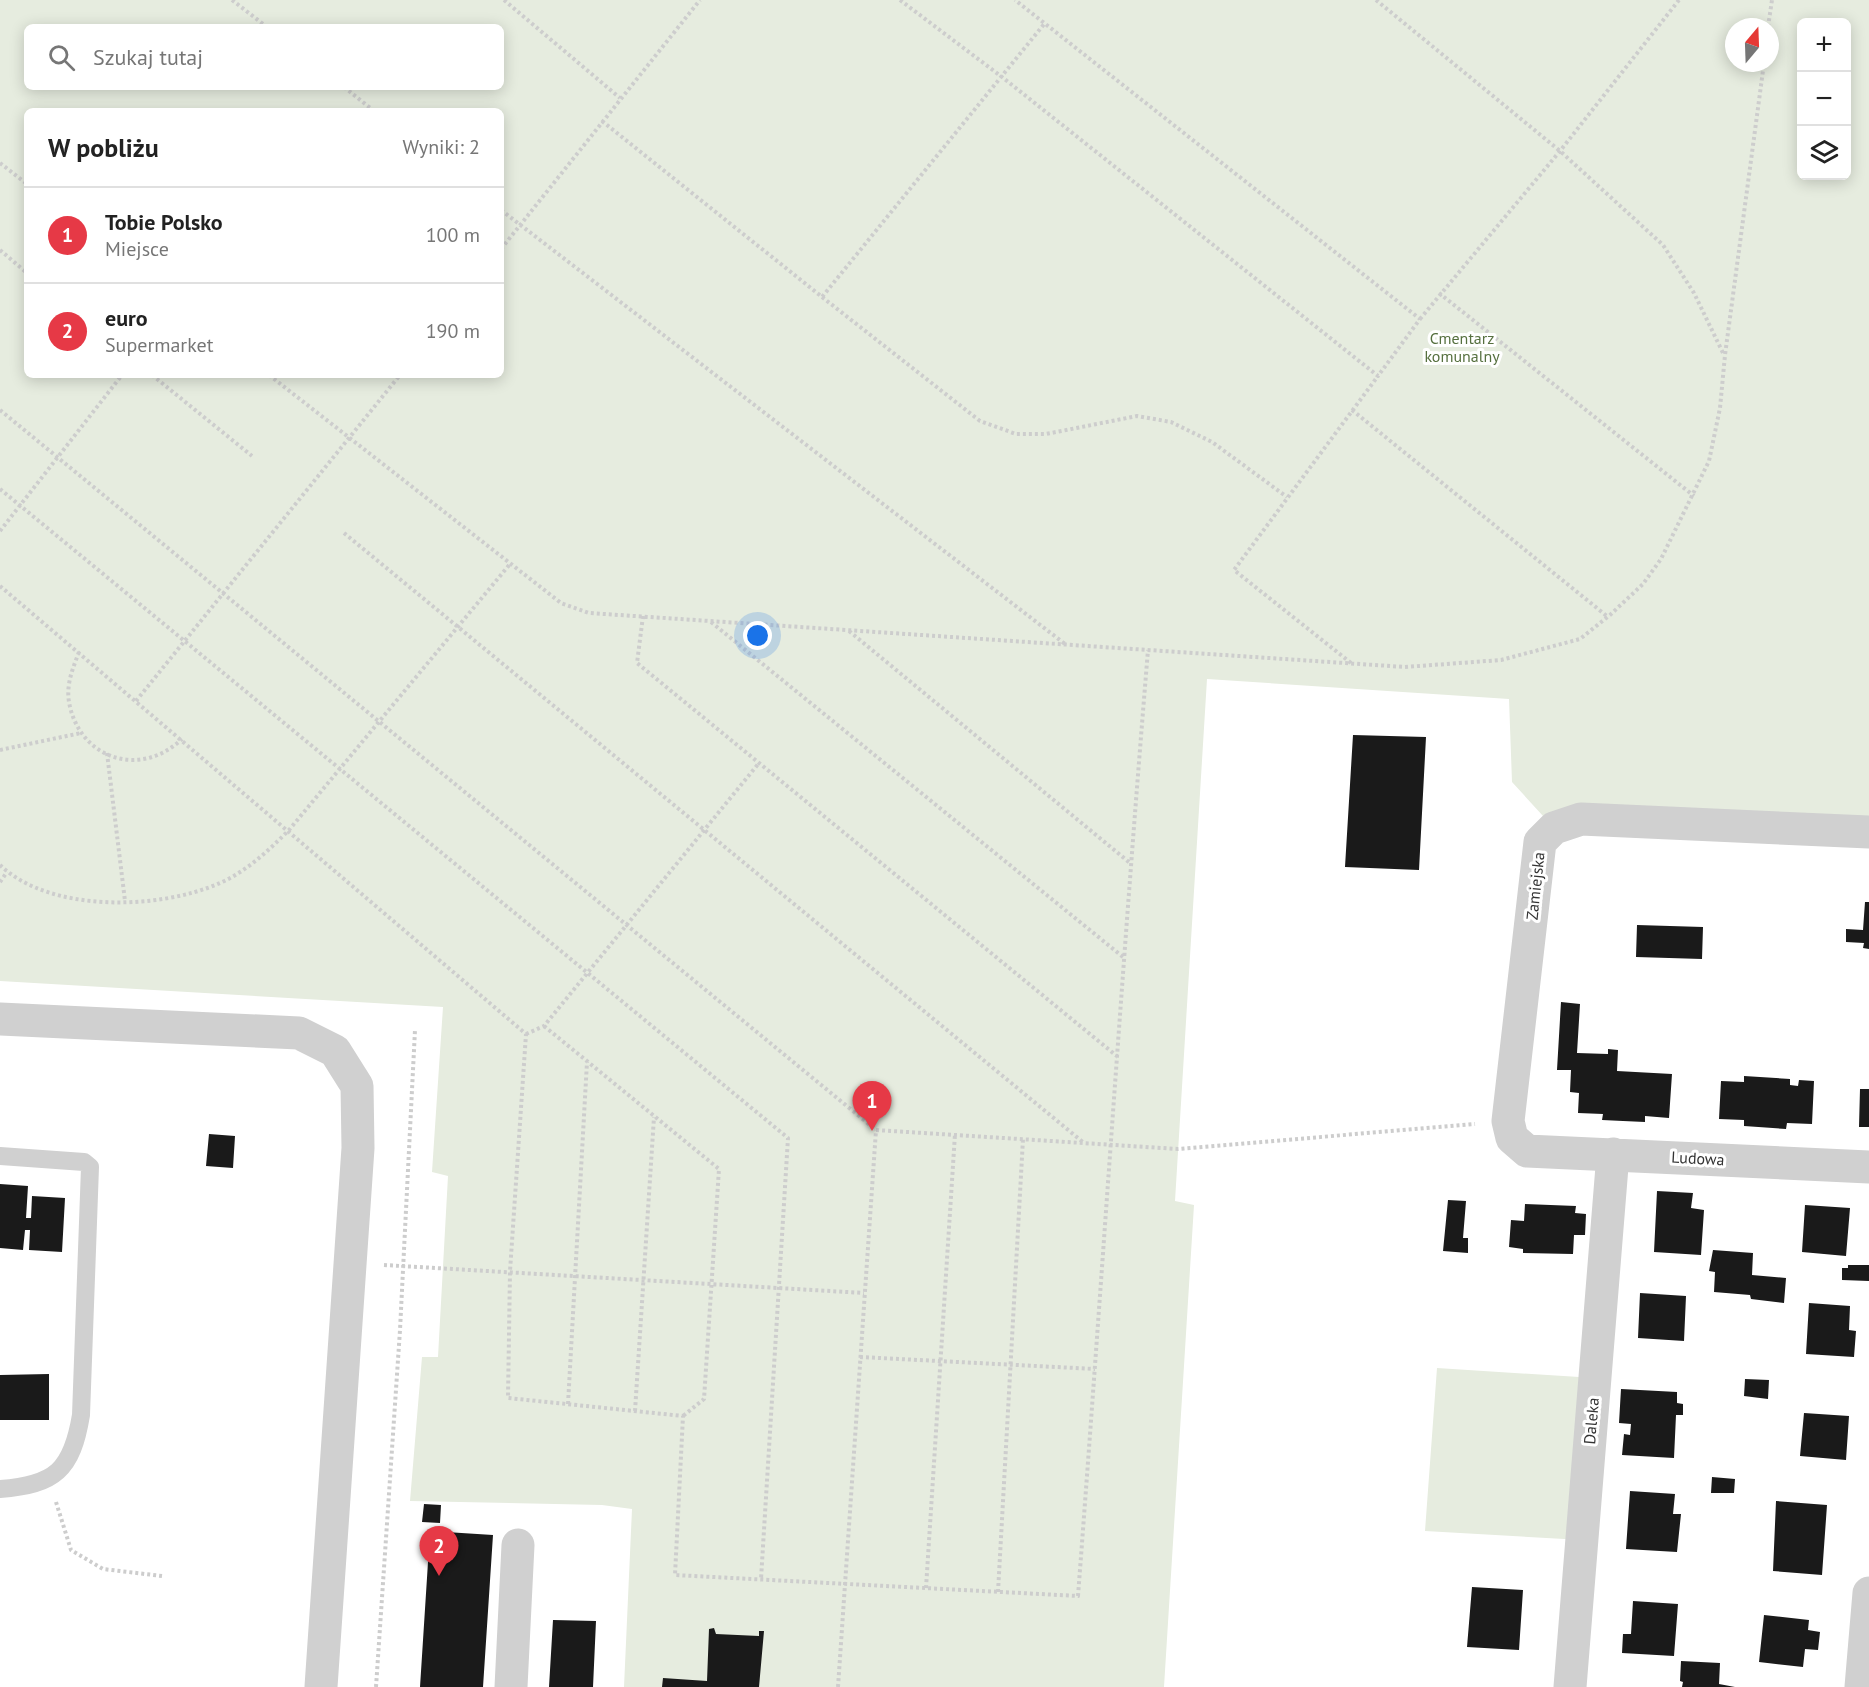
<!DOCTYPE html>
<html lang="pl">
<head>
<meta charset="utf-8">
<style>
  :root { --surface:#fff; --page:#f6f6f6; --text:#222; --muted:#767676; --line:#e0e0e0; --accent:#e63946 }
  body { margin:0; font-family:"PT Sans",sans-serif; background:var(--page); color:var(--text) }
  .controls { position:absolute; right:18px; top:18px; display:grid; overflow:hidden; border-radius:9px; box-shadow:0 3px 15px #0003 }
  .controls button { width:54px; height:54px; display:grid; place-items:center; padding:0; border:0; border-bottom:2px solid var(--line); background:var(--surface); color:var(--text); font:30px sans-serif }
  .compass { position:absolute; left:1725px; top:18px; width:54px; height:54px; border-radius:50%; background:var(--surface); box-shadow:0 3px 15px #0003; rotate:19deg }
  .you { position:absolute; left:758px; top:636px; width:21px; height:21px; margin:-15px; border:4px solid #fff; border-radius:50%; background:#1a73e8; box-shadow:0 0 0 9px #1a73e833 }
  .badge { display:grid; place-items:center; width:39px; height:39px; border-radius:50%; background:var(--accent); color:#fff; font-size:20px; font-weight:700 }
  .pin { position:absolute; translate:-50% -50px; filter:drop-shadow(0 2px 3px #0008) }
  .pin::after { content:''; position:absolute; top:32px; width:21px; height:18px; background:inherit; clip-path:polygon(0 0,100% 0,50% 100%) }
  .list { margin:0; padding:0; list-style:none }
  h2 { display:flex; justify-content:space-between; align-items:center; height:78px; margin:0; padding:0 24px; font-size:26px }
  h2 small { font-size:20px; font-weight:400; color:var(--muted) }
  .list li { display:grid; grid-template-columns:39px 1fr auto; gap:18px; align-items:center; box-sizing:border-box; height:96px; padding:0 24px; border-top:2px solid var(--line) }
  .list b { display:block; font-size:22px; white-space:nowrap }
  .list p { margin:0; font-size:20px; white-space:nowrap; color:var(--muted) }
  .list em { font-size:20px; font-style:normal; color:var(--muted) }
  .icon { flex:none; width:33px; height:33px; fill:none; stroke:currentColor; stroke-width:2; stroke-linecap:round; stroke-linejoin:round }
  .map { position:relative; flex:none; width:1869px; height:1687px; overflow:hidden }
  .search { position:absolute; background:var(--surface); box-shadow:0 3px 15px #0003; left:24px; top:24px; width:480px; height:66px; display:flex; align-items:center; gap:15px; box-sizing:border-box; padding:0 21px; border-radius:9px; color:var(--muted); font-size:22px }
  .panel { position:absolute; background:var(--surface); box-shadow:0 3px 15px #0003; left:24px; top:108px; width:480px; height:270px; border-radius:9px }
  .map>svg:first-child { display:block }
  .green { fill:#e6ecdf; fill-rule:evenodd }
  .building { fill:#1a1a1a }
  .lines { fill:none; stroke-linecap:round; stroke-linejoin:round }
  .path { stroke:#cdcdcd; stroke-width:4; stroke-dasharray:3 3; stroke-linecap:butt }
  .service { stroke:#d0d0d0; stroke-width:18 }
  .minor { stroke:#d0d0d0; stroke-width:33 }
  .labels { text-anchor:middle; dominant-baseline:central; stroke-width:6; stroke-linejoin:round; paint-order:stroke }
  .park-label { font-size:16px; fill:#56703f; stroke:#fff }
  .street-label { font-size:16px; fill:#333; stroke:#fff }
</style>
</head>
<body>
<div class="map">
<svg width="1869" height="1687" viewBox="0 0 1869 1687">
  <rect width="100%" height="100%" fill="#fff"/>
  <path class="green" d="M0,0h1869v832l-315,-4 -42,-46 -3,-83 -302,-20 -32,522 19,4 -30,482h-540l8,-178 -30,-4 -192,-4 12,-144h16l10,-181 -16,-4 11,-165 -443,-26zM1802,22h44v154h-44zM27,27h474v60h-474zM1734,27h36v36h-36zM27,111h474v264h-474z
    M1437,1368l158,10 -13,162 -157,-9z"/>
  <path class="building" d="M1353,735l73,2 -7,133 -74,-3z
    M1865,902h4v47l-6,-1 1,-5 -18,-1v-13l17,1z
    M1637,925l66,2 -1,32 -66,-2z
    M1561,1002l19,2 -3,49 31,1v-5l10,1 -1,21 55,3 -3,44 -24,-2v6l-22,-1 -21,-1 1,-6 -25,-1 1,-20 -9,-1 1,-22h-14z
    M1744,1076l46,3v6l8,1 1,-6 15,1 -2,43 -25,-1 -1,6 -42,-3v-6l-25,-1 2,-38 23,1z
    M1860,1089h9v38h-10z
    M209,1134l26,2 -2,32 -27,-2z
    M0,1184l28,2 -2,32h5l1,-22 33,2 -3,54 -33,-2 1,-20h-5l-2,20 -23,-2z
    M1657,1191l36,2 -2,15 13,2 -3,45 -47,-3z
    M1448,1200l18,1 -3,37h5v15l-25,-2z
    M1525,1204l51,2 -1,7 11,1 -1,21h-11l-1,19 -50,-1v-4l-14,-2 2,-27 13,1z
    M1805,1205l45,3 -4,48 -44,-4z
    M1713,1250l40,3 -1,22 34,3 -2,25 -33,-4 -1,-4 -36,-3 1,-20 -6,-1z
    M1848,1265h21v16l-27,-1v-12h6z
    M1640,1293l46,3 -2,45 -46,-3z
    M1809,1303l41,3 -1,24 7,1 -2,26 -48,-3z
    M49,1374v46h-49v-45z
    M1745,1379l24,1 -1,19 -24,-3z
    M1621,1389l56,3v11l6,1v11h-7l-2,43 -52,-3 2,-21 6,1 1,-11 -12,-1z
    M1804,1413l45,3 -3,44 -46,-4z
    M1712,1477l23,2 -1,14h-23z
    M1630,1491l45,3 -2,20h8l-4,38 -51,-3z
    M1776,1501l51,4 -5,70 -49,-4z
    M424,1504l17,1 -1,18 -18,-1z
    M430,1531l63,4 -10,152h-63z
    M1472,1587l51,3 -4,60 -52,-3z
    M1633,1601l45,3 -4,52 -52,-3 1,-19h8z
    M1764,1615l45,5 -1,10 12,2 -2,18 -13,-1 -2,18 -44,-5z
    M553,1620l43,1 -3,66h-44z
    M714,1628l2,6 43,2v-5h5l-5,56h-97l1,-9 44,3 2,-52z
    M1681,1661l39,2 -1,21 16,3h-53l1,-5 -3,-1z"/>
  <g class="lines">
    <path class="path" d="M232,0l35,27
      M504,0l116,98
      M900,0l102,77 376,299 42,-57 -405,-319
      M1376,0l184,151 103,94 31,48 30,62
      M1768,27l4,-27
      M344,87l30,24
      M602,121l220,176 223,-274
      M0,163l27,21
      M501,210l564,434
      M501,249l199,-249
      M0,250l27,23
      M1439,293l255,203
      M822,297l158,124 36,13h30l91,-18 34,6 41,20 75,55
      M1420,319l140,-168 119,-151
      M152,375l100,81
      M269,375l292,228 28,10 816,54 96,-7 79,-21 30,-24 33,-31 18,-25 48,-98 11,-53 5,-53 39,-292
      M0,410l876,720 302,19 297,-25
      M1352,410l256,207
      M0,489l788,649 -27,441
      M0,531l122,-156
      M344,533l740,610
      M0,586l526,448 -16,237 -2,127 175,18 -8,159 403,21c24,-315 44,-631 70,-946
      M643,616l-6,47 481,394
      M711,622l412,335
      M849,631l281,232
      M79,652c-6,16 -13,32 -10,50 10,57 71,77 113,37
      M1351,663l-117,-93 144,-194
      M136,701l264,-326
      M0,750l81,-17
      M107,753l18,148
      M0,865c50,48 159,45 220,18 27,-12 48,-32 69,-53l221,-266
      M0,882l7,-10
      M544,1026l175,143 -15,230 -21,17
      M526,1034l18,-8 215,-263
      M384,1265l480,28
      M860,1357l235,12
      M568,1404l19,-342
      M635,1411l19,-294
      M56,1502l15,48 32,19 59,7
      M926,1588l29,-454
      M998,1592l25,-453
      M376,1687l24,-357 15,-300
      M838,1687l38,-557"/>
    <path class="service" d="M0,1156l84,6 6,5 -9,248c-9,55 -26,70 -81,74"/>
    <path class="minor" d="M1869,832l-288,-13 -27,9 -14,14 -32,279 4,17 15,13 342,16
      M0,1019l299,14 36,18 22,35 1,62 -37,539
      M511,1687l7,-142
      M1570,1687l43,-533
      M1861,1687l8,-94"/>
  </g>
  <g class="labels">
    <g class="park-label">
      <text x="1462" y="338">Cmentarz<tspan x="1462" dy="18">komunalny</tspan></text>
    </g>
    <g class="street-label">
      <text transform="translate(1535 886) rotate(-84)">Zamiejska</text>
      <text transform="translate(1698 1158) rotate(3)">Ludowa</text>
      <text transform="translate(1591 1421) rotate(-85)">Daleka</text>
    </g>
  </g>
</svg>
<div class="controls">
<button>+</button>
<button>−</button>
<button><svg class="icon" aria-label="layers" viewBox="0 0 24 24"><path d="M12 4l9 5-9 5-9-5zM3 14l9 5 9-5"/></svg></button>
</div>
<svg class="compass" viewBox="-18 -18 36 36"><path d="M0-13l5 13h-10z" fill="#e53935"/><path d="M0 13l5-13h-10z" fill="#767676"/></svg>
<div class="you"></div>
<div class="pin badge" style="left:872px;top:1131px">1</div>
<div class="pin badge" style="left:439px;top:1576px">2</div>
<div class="search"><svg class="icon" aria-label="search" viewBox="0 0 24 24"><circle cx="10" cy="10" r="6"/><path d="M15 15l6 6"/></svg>Szukaj tutaj</div>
<section class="panel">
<h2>W pobliżu<small>Wyniki: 2</small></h2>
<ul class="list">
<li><span class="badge">1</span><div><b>Tobie Polsko</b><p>Miejsce</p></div><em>100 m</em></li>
<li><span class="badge">2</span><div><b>euro</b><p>Supermarket</p></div><em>190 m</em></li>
</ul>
</section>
</div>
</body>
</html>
